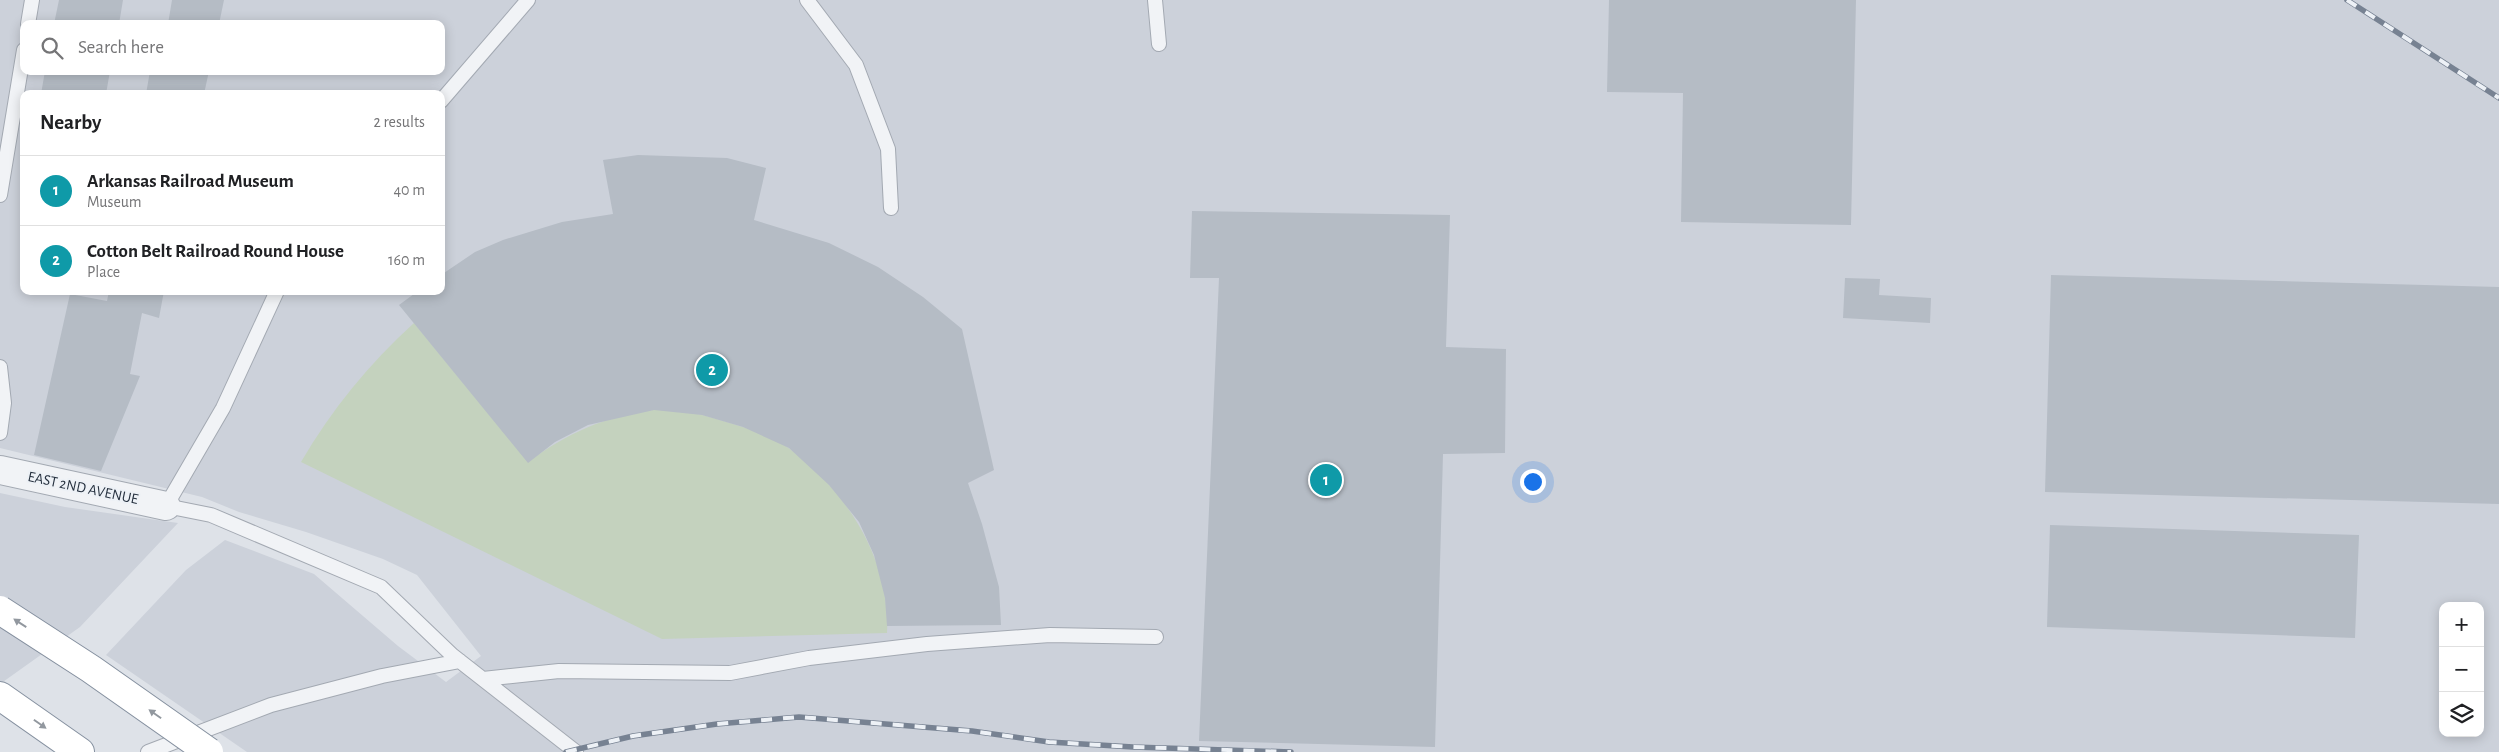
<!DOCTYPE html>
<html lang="en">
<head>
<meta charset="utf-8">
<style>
  :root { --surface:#fff; --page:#f2f2f2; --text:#202124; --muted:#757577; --line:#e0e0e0; --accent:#0f766e }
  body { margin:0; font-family:"Alegreya Sans",sans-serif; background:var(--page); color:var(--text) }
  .controls { position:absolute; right:15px; bottom:15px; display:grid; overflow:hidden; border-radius:10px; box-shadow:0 2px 12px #0003 }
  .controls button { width:45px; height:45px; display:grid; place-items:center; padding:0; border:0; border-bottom:1px solid var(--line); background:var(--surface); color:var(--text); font:25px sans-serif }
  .you { position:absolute; left:1532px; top:481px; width:18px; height:18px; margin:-12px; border:4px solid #fff; border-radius:50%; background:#1a73e8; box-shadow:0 0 0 8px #1a73e833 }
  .badge { display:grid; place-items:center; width:32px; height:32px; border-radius:50%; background:var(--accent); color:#fff; font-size:16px; font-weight:700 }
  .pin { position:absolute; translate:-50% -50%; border:2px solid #fff; box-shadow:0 1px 5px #0006 }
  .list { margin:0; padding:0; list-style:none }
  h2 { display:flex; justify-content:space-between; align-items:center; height:65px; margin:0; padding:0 20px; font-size:21px }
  h2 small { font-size:16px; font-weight:400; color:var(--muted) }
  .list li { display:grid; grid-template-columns:32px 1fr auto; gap:15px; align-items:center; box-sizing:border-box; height:70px; padding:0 20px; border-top:1px solid var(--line) }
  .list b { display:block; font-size:19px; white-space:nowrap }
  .list p { margin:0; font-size:16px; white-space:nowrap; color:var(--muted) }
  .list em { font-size:16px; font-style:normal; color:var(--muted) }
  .icon { flex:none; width:28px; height:28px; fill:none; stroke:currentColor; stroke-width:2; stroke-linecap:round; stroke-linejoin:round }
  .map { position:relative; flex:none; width:2499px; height:752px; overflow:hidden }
  .search { position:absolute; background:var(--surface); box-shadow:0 2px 12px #0003; left:20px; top:20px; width:425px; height:55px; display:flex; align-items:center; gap:12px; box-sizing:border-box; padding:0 18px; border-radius:10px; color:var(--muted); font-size:19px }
  .panel { position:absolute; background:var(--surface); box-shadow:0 2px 12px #0003; left:20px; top:90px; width:425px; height:205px; border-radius:10px }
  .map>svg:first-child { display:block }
  .built { fill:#ccd1da; fill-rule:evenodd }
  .green { fill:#c4d2be }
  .building { fill:#b5bcc5 }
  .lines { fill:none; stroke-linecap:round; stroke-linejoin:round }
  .lane-casing { stroke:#a3a9b2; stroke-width:16 }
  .street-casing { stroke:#a3a9b2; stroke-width:30 }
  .highway-casing { stroke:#85909f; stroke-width:30 }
  .lane { stroke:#f1f3f6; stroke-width:14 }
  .street { stroke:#f1f3f6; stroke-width:28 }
  .highway { stroke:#fff; stroke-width:28 }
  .rail-casing { stroke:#778292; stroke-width:5.5 }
  .rail { stroke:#edf1f6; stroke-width:4; stroke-dasharray:11; stroke-linecap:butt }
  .highway-bridge-casing { stroke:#85909f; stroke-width:30; stroke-linecap:butt }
  .highway-bridge { stroke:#fff; stroke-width:28 }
  .oneway { fill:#92989f }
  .labels { text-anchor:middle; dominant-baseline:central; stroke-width:4; stroke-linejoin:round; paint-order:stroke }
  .street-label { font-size:15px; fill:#26313f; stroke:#edf1f6 }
</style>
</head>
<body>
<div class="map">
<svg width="2499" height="752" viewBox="0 0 2499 752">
  <rect width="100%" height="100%" fill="#dee2e8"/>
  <path class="built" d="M0,0h2499v752h-2252l-141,-97 80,-85 39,-30 89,34 84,72 48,36 35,-26 -64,-81 -34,-16 -77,-27 -67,-20 -37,-15 -202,-49zM24,24h417v47h-417zM24,94h417v197h-417zM2443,606h37v127h-37z
    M0,493l65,14 113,16 -98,104 -80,57z"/>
  <path class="green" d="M414,323l114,139c38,-28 77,-46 125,-52 21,-2 47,4 67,10 21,6 53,16 70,29 57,42 101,112 97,184l-225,6 -361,-177c31,-53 68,-98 113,-139z"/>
  <path class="building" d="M59,0h64l-4,24h-65z
    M172,0h52l-5,24h-51z
    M1609,0h247l-5,225 -170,-3 2,-129 -76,-1z
    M45,71h65l-4,23h-65z
    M150,71h59l-5,23h-58z
    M638,155l89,3 39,10 -12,52 75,23 49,24 45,30 39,32 32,141 -26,13 14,41 17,63 2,38 -114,1 -2,-28 -11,-43 -15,-33 -30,-37 -40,-37 -46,-21 -41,-12 -48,-5 -66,15 -33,17 -27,21 -129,-158 19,-14h23v-16l34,-23 28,-12 59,-18 51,-8 -10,-54z
    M1192,211l258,4 -4,132 60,2 -1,104 -62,1 -8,293 -236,-6 20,-463h-29z
    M2051,275l448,12v217l-454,-12z
    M1845,278l35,1 -1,16 52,3 -1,25 -87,-5z
    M109,291h55l-5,27 -17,-5 -12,61 10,2 -39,95 -67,-16 36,-161 37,7z
    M2050,525l309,10 -4,103 -308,-11z"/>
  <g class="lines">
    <g class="lane-casing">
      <path id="lane" d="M807,0l49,65 32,84 3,59
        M1155,0l4,44
        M28,24l4,-24
        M441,101l87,-101
        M0,195l24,-145
        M277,291l-54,117 -57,98 45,9 170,72 71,68 124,97
        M0,367l4,36 -4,30
        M483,679l76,-8 171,2 79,-15 118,-14 123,-9 106,2
        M148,752l123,-47 111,-29 78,-15"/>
    </g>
    <g class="street-casing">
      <path id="street" d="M0,470l166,36"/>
    </g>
    <g class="highway-casing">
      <path id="highway" d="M0,696l80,56"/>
    </g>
    <use href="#lane" class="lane"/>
    <use href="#street" class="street"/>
    <use href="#highway" class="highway"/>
    <g class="rail-casing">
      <path id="rail" d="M2347,0l152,98
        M566,752l67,-16 84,-12 82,-7 173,14 77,11 84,5 158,5"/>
    </g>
    <use href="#rail" class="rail"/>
    <g class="highway-bridge-casing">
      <path id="highway-bridge" d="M0,610l91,59 118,83"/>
    </g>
    <use href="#highway-bridge" class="highway-bridge"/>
  </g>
  <defs><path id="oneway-solid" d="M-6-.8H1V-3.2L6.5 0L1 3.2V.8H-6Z" transform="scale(1.25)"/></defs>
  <g class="oneway">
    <use href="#oneway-solid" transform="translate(20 623) rotate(-147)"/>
    <use href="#oneway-solid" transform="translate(155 714) rotate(-145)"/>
    <use href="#oneway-solid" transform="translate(40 724) rotate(35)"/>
  </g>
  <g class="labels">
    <g class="street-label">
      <text transform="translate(83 488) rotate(12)">EAST 2ND AVENUE</text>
    </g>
  </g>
</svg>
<div class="controls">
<button>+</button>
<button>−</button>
<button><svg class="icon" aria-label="layers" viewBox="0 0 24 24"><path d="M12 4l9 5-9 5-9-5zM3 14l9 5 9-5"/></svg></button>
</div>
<div class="you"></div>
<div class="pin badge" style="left:1326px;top:480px;background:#0f9aa8">1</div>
<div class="pin badge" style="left:712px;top:370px;background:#0f9aa8">2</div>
<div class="search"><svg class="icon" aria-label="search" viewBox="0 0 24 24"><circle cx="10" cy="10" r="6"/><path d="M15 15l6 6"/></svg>Search here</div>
<section class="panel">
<h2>Nearby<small>2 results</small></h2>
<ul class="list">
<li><span class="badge" style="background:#0f9aa8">1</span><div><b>Arkansas Railroad Museum</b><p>Museum</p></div><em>40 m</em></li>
<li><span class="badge" style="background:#0f9aa8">2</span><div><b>Cotton Belt Railroad Round House</b><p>Place</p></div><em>160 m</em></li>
</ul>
</section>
</div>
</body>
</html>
